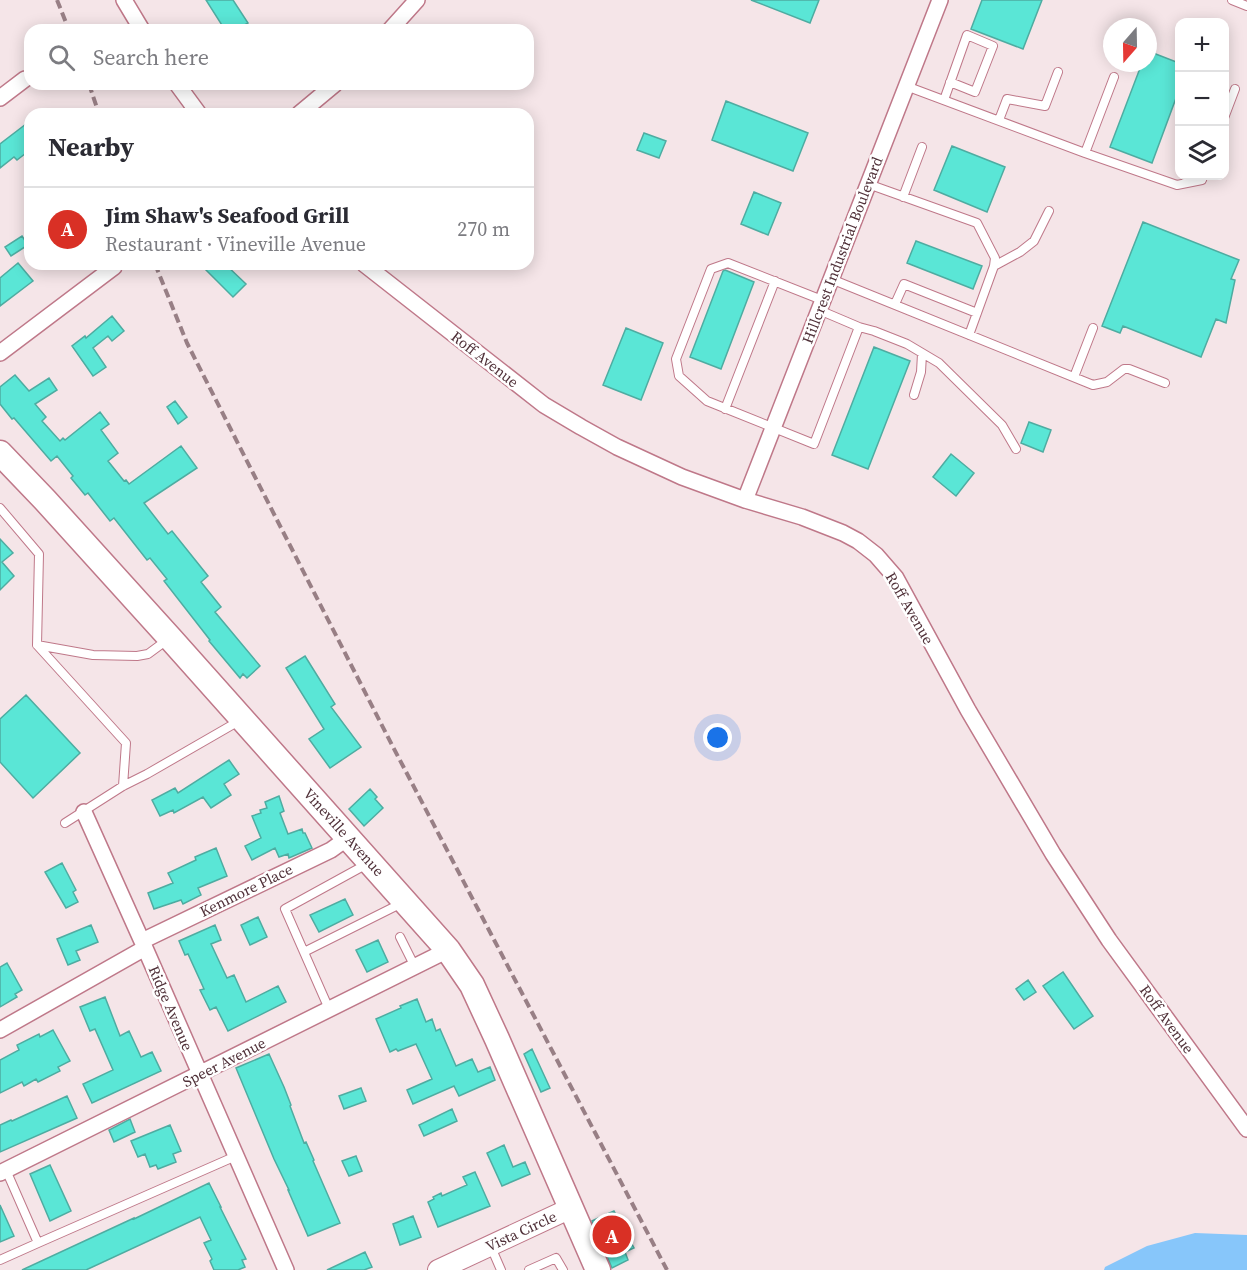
<!DOCTYPE html>
<html lang="en">
<head>
<meta charset="utf-8">
<style>
  :root { --surface:#fff; --page:#f2f2f3; --text:#2b2b33; --muted:#7c7c81; --line:#e1e1e2; --accent:#d93025 }
  body { margin:0; font-family:"Source Serif 4",serif; background:var(--page); color:var(--text) }
  .controls { position:absolute; right:18px; top:18px; display:grid; overflow:hidden; border-radius:12px; box-shadow:0 3px 15px #0003 }
  .controls button { width:54px; height:54px; display:grid; place-items:center; padding:0; border:0; border-bottom:2px solid var(--line); background:var(--surface); color:var(--text); font:30px sans-serif }
  .compass { position:absolute; left:1103px; top:18px; width:54px; height:54px; border-radius:50%; background:var(--surface); box-shadow:0 3px 15px #0003; rotate:200deg }
  .you { position:absolute; left:718px; top:738px; width:21px; height:21px; margin:-15px; border:4px solid #fff; border-radius:50%; background:#1a73e8; box-shadow:0 0 0 9px #1a73e833 }
  .badge { display:grid; place-items:center; width:39px; height:39px; border-radius:50%; background:var(--accent); color:#fff; font-size:20px; font-weight:700 }
  .pin { position:absolute; translate:-50% -50%; border:3px solid #fff; box-shadow:0 2px 6px #0006 }
  .list { margin:0; padding:0; list-style:none }
  h2 { display:flex; justify-content:space-between; align-items:center; height:78px; margin:0; padding:0 24px; font-size:26px }
  h2 small { font-size:20px; font-weight:400; color:var(--muted) }
  .list li { display:grid; grid-template-columns:39px 1fr auto; gap:18px; align-items:center; box-sizing:border-box; height:84px; padding:0 24px; border-top:2px solid var(--line) }
  .list b { display:block; font-size:22px; white-space:nowrap }
  .list p { margin:0; font-size:20px; white-space:nowrap; color:var(--muted) }
  .list em { font-size:20px; font-style:normal; color:var(--muted) }
  .icon { flex:none; width:33px; height:33px; fill:none; stroke:currentColor; stroke-width:2; stroke-linecap:round; stroke-linejoin:round }
  .map { position:relative; flex:none; width:1247px; height:1270px; overflow:hidden }
  .search { position:absolute; background:var(--surface); box-shadow:0 3px 15px #0003; left:24px; top:24px; width:510px; height:66px; display:flex; align-items:center; gap:15px; box-sizing:border-box; padding:0 21px; border-radius:18px; color:var(--muted); font-size:22px }
  .panel { position:absolute; background:var(--surface); box-shadow:0 3px 15px #0003; left:24px; top:108px; width:510px; height:162px; border-radius:18px }
  .map>svg:first-child { display:block }
  .water { fill:#87c6fa }
  .building { fill:#5ae6d6; stroke:#4eaca1; stroke-width:1.5 }
  .lines { fill:none; stroke-linecap:round; stroke-linejoin:round }
  .service-casing { stroke:#bf7889; stroke-width:10 }
  .minor-casing { stroke:#bf7889; stroke-width:18 }
  .tertiary-casing { stroke:#bf7889; stroke-width:22 }
  .primary-casing { stroke:#bf7889; stroke-width:27 }
  .service { stroke:#fff; stroke-width:8 }
  .minor { stroke:#fff; stroke-width:15 }
  .tertiary { stroke:#fff; stroke-width:20 }
  .primary { stroke:#fff; stroke-width:24 }
  .rail { stroke:#987f85; stroke-width:4; stroke-dasharray:9 4.5; stroke-linecap:butt }
  .labels { text-anchor:middle; dominant-baseline:central; stroke-width:5; stroke-linejoin:round; paint-order:stroke }
  .street-label { font-size:15px; fill:#503139; stroke:#fff }
</style>
</head>
<body>
<div class="map">
<svg width="1247" height="1270" viewBox="0 0 1247 1270">
  <rect width="100%" height="100%" fill="#f5e5e8"/>
  <path class="water" d="M1195,1233l52,2v35h-143l1,-3 42,-21z"/>
  <path class="building" d="M206,0h27l15,23 -12,7h-11z
    M751,0h68l-9,23z
    M982,0h60l-19,49 -52,-20z
    M1148,51l31,12v27l-27,73 -42,-16 32,-84h6z
    M726,101l82,32 -15,38 -81,-31z
    M26,124l4,6v20l-13,10 -3,-3 -14,11v-24z
    M644,133l22,8 -7,17 -22,-8z
    M952,146l53,21 -18,45 -53,-22z
    M754,192l27,11 -13,32 -27,-11z
    M1143,222l96,38 -8,19 4,1 -9,43 -10,-4 -15,38 -78,-31 -3,7 -18,-7z
    M22,236l6,9 -17,11 -6,-9z
    M916,241l66,25 -9,23 -66,-26z
    M18,263l15,18 -33,25v-28z
    M200,264h25l21,20 -13,13z
    M725,270l29,12 -33,87 -31,-12 33,-86z
    M112,316l12,15 -12,10 -4,-5 -15,12 13,19 -13,9 -21,-30 13,-10 1,2z
    M626,328l37,15 -22,57 -38,-15z
    M874,347l36,14 -42,108 -36,-14z
    M15,375l14,16 20,-13 8,12 -22,14 11,13 -4,4 18,20 3,-3 2,2 35,-28 9,12 -8,6 17,23 -10,8 16,20 2,-1 3,4 52,-38 16,22 -53,35 24,31 4,-3 36,45 -7,6 20,25 -6,5 45,54 -13,12 -4,-4 -3,4 -31,-37 1,-1 -46,-59 3,-2 -17,-21 -3,2 -33,-42 -4,3 -22,-28 -3,2 -14,-17 2,-2 -16,-20 -6,5 -37,-43 -2,1 -12,-15v-17z
    M175,401l12,16 -9,7 -11,-17z
    M1029,422l22,8 -8,22 -22,-9z
    M951,454l23,19 -18,23 -23,-19z
    M0,539l13,14 -11,9 12,14 -14,14z
    M305,656l30,48 -4,3 30,40 -31,21 -21,-29 15,-10 -38,-61z
    M26,695l54,58 -47,45 -33,-36v-43z
    M229,760l10,14 -15,10 7,11 -20,13 -8,-11 -29,16 -1,-3 -13,6 -8,-16 23,-12 3,5z
    M370,789l7,8 -2,2 8,9 -19,18 -15,-17z
    M279,796l5,15 -4,2 8,21 14,-5 1,4h2l7,15 -23,10 -1,-4 -9,3 -4,-9 -23,12 -7,-14 16,-8 -9,-22 9,-3 -1,-3 7,-2 -2,-6z
    M216,848l11,28 -29,12 3,7 -18,9 -2,-4 -27,9 -6,-16 25,-10 -5,-10 28,-13 -1,-3z
    M62,863l14,27 -3,2 5,10 -12,6 -21,-36z
    M345,899l8,16 -34,17 -9,-17z
    M258,917l9,20 -17,8 -9,-20z
    M91,925l7,17 -22,9 4,9 -12,5 -11,-26z
    M215,925l6,15 -10,4 16,34 7,-3 12,27 32,-16 8,16 -58,29 -12,-24 -6,3 -10,-20 4,-1 -16,-35 -3,1 -6,-14z
    M378,940l10,22 -21,10 -11,-22z
    M7,963l15,27 -7,4 2,3 -17,10v-40z
    M1063,972l30,44 -19,13 -31,-43z
    M1028,980l8,12 -12,8 -8,-11z
    M105,997l15,39 9,-5 12,26 11,-5 9,19 -69,32 -9,-19 30,-14 -18,-41 -5,2 -10,-24z
    M417,999l9,23 6,-3 4,12 4,-2 16,37 16,-7 6,13 12,-5 5,13 -36,16 -5,-10 -41,18 -6,-14 25,-11 -16,-35 -18,7 -2,-2 -6,3 -14,-33 25,-11 -1,-2z
    M53,1030l17,31 -12,6 2,4 -22,11 -2,-3 -12,7 -2,-4 -22,11v-33l19,-10 -2,-5 22,-11 1,3z
    M532,1049l18,39 -9,4 -17,-38z
    M269,1054l15,33 7,18 -1,1 14,37 2,-1 8,18 -1,1 27,62 -32,13 -20,-46h1l-15,-31 -38,-91z
    M361,1088l5,13 -22,8 -5,-13z
    M67,1096l10,22 -77,34v-27l11,-5 1,1z
    M452,1109l5,12 -33,15 -5,-11z
    M130,1119l5,13 -21,10 -5,-12z
    M170,1125l11,26 -8,3 3,8 -18,7 -2,-4 -6,2 -5,-13 -7,3 -7,-16z
    M504,1145l9,22 12,-5 5,12 -28,12 -15,-33z
    M356,1156l6,15 -13,5 -7,-15z
    M50,1165l21,46 -21,10 -20,-47z
    M475,1172l15,34 -52,21 -10,-25 6,-3 -1,-2 8,-4 1,3 25,-11 -4,-8z
    M209,1183l12,24h-1l26,52 -4,1 3,7 -7,3h-24l-4,-9 2,-2 -8,-16 7,-3 -11,-23 -114,53h-64l112,-52v1z
    M0,1205l14,31 -14,6z
    M614,1211l20,37 -9,4 3,8 -16,8 -20,-47z
    M413,1216l8,21 -21,8 -7,-21z
    M365,1252l7,15 -8,3h-37z"/>
  <g class="lines">
    <g class="service-casing">
      <path id="service" d="M1232,0l15,6
        M906,86l179,67 92,32 25,-5 1,-4
        M944,100l23,-65 26,11 -18,46 -25,-10
        M1224,118l11,-29
        M999,120l8,-21 38,7 13,-34
        M1085,153l29,-76
        M868,184l109,39 18,35 -1,8 -25,69
        M903,197l19,-50
        M994,266l26,-14 14,-11 15,-30
        M831,279l262,106 14,-3 17,-13h5l36,14
        M895,304l9,-20 73,29
        M819,310l40,17 -45,117 -107,-43 -28,-25 -3,-17 35,-90 17,-6 94,37
        M859,327l15,4 33,13 32,19 63,62 14,24
        M1074,377l19,-49
        M914,395l7,-23 1,-18
        M725,409l50,-128
        M0,508l39,46 -2,91 89,98 -3,43
        M37,645l56,10 44,1 11,-2 19,-14
        M65,823l58,-37 24,-12 92,-53
        M400,937l15,30
        M304,952l98,-49
        M329,1009l-44,-100 82,-45
        M38,1243l198,-87
        M491,1247l10,23
        M0,1260l38,-17 -32,-73
        M529,1270l27,-12 7,12"/>
    </g>
    <g class="minor-casing">
      <path id="minor" d="M124,0l18,30
        M390,30l27,-30
        M177,84l22,30
        M0,98l25,-19
        M299,114l36,-30
        M364,264l180,141 37,22 36,20 65,30 63,23 57,17 41,16 15,8 18,14 20,23 72,132 85,144 56,86 138,189
        M0,353l114,-86
        M745,500l195,-500
        M84,812l61,136 141,322
        M142,941l189,-91 18,-13
        M0,1030l145,-82
        M0,1173l448,-223"/>
    </g>
    <g class="tertiary-casing">
      <path id="tertiary" d="M438,1270l133,-62"/>
    </g>
    <g class="primary-casing">
      <path id="primary" d="M0,453l45,47 125,138 278,312 24,35 25,54 101,231"/>
    </g>
    <use href="#service" class="service"/>
    <use href="#minor" class="minor"/>
    <use href="#tertiary" class="tertiary"/>
    <use href="#primary" class="primary"/>
    <path class="rail" d="M57,0l12,30
      M89,84l10,30
      M155,264l32,79 66,130 139,272 275,525"/>
  </g>
  <g class="labels">
    <g class="street-label">
      <text transform="translate(842 250) rotate(-69)">Hillcrest Industrial Boulevard</text>
      <text transform="translate(485 359) rotate(38)">Roff Avenue</text>
      <text transform="translate(910 608) rotate(60)">Roff Avenue</text>
      <text transform="translate(344 832) rotate(48)">Vineville Avenue</text>
      <text transform="translate(246 890) rotate(-26)">Kenmore Place</text>
      <text transform="translate(171 1008) rotate(67)">Ridge Avenue</text>
      <text transform="translate(1167 1019) rotate(54)">Roff Avenue</text>
      <text transform="translate(224 1062) rotate(-27)">Speer Avenue</text>
      <text transform="translate(521 1231) rotate(-25)">Vista Circle</text>
    </g>
  </g>
</svg>
<div class="controls">
<button>+</button>
<button>−</button>
<button><svg class="icon" aria-label="layers" viewBox="0 0 24 24"><path d="M12 4l9 5-9 5-9-5zM3 14l9 5 9-5"/></svg></button>
</div>
<svg class="compass" viewBox="-18 -18 36 36"><path d="M0-13l5 13h-10z" fill="#e53935"/><path d="M0 13l5-13h-10z" fill="#7c7c81"/></svg>
<div class="you"></div>
<div class="pin badge" style="left:612px;top:1235px">A</div>
<div class="search"><svg class="icon" aria-label="search" viewBox="0 0 24 24"><circle cx="10" cy="10" r="6"/><path d="M15 15l6 6"/></svg>Search here</div>
<section class="panel">
<h2>Nearby<small></small></h2>
<ul class="list">
<li><span class="badge">A</span><div><b>Jim Shaw's Seafood Grill</b><p>Restaurant · Vineville Avenue</p></div><em>270 m</em></li>
</ul>
</section>
</div>
</body>
</html>
